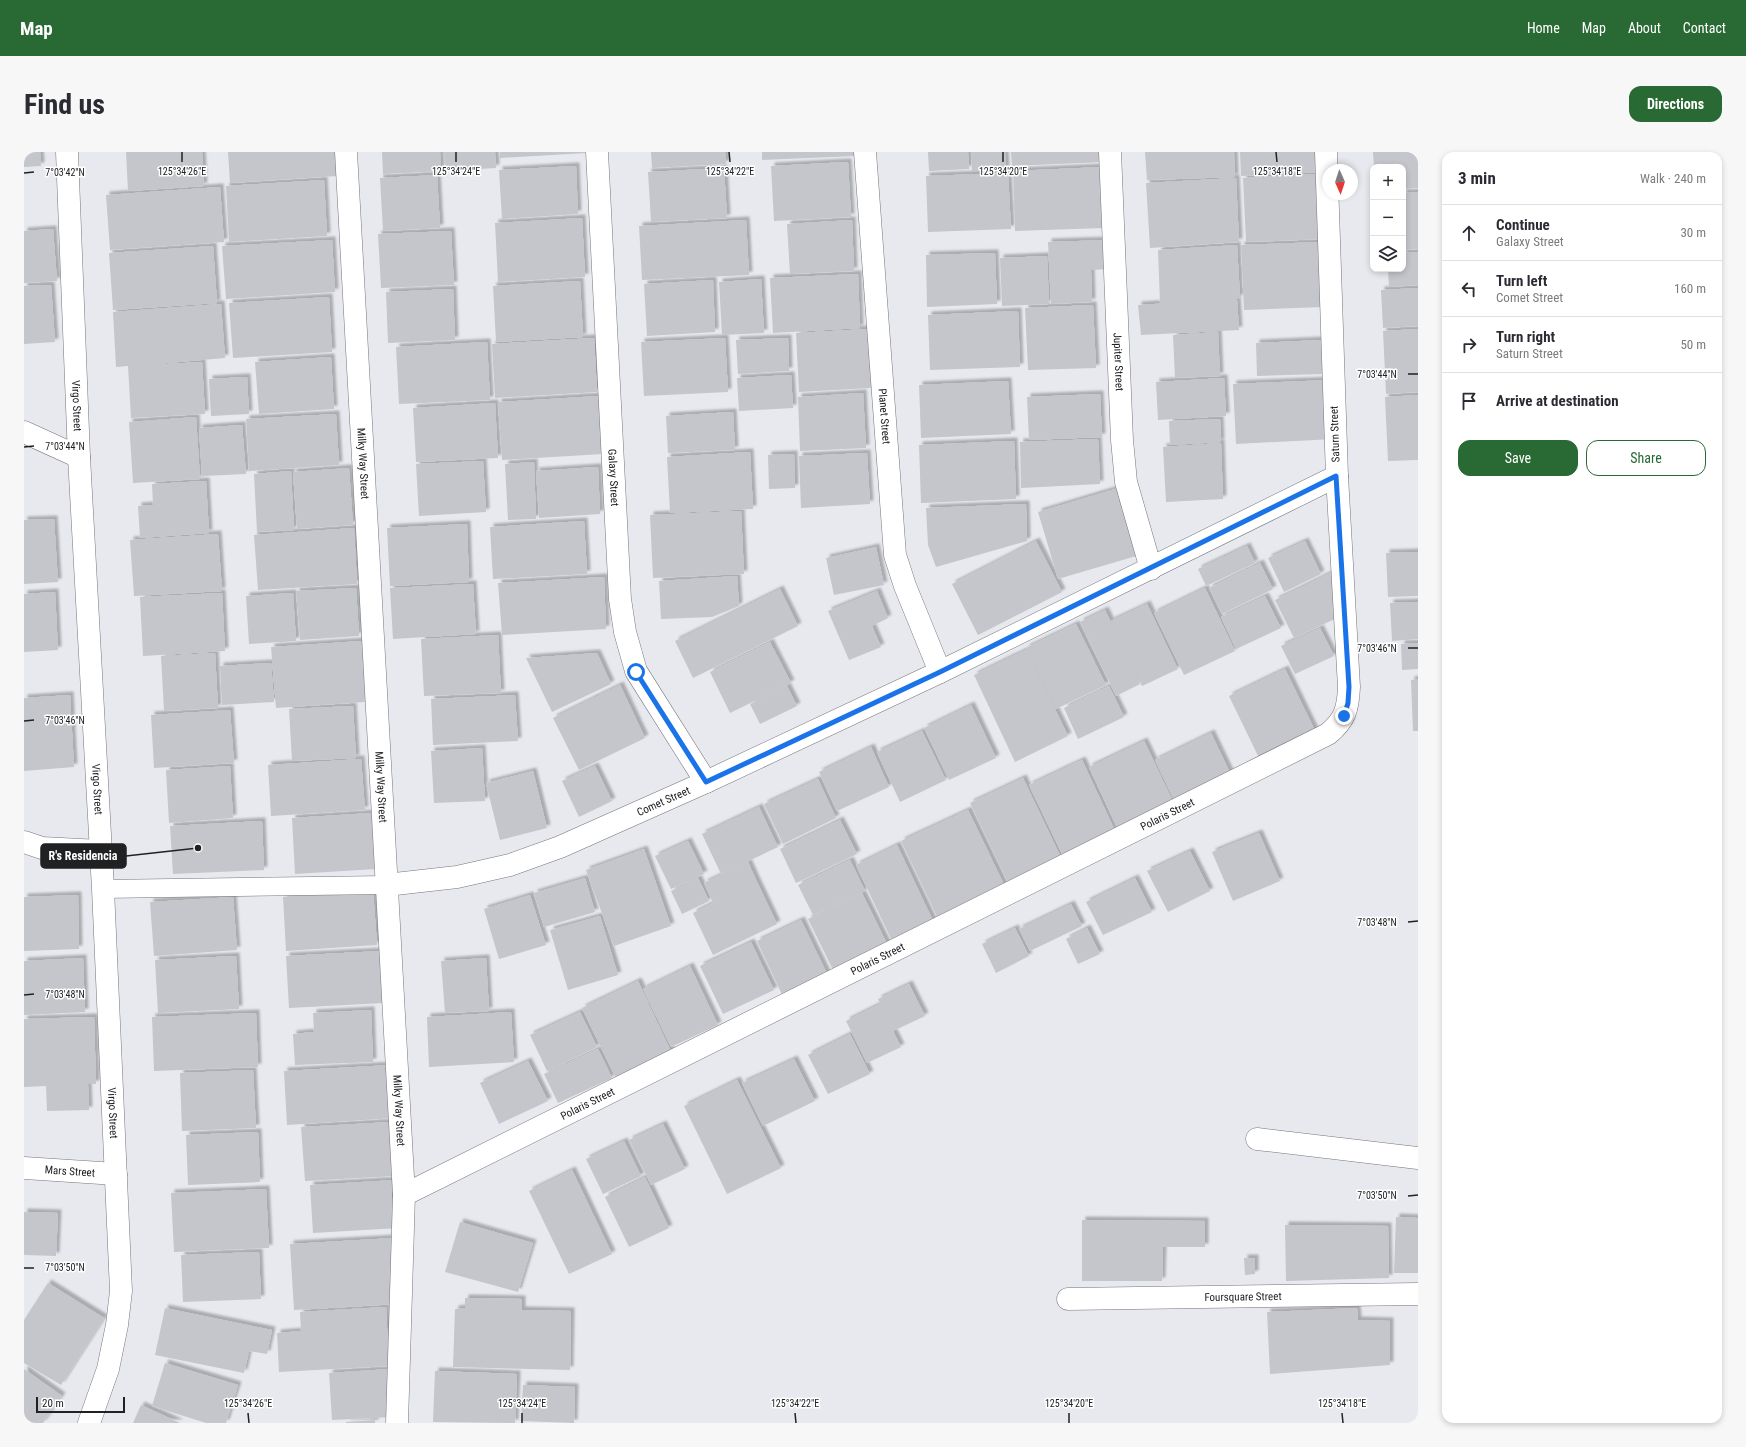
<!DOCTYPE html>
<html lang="en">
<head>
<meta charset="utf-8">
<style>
  :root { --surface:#fff; --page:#f7f7f7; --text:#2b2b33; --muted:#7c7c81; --line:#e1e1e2; --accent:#296933 }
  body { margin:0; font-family:"Roboto Condensed",sans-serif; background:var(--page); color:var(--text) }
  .controls { position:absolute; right:12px; top:12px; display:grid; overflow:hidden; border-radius:8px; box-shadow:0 2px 6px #0003 }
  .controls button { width:36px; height:36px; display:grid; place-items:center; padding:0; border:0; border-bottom:1px solid var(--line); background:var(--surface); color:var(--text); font:20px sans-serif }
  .compass { position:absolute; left:1298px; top:12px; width:36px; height:36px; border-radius:50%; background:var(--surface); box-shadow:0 2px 6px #0003; rotate:177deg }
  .scale { position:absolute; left:12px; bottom:10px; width:89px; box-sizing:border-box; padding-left:4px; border:2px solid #202123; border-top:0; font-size:11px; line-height:14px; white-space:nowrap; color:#202123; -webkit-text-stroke:3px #fff; paint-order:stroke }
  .stop { position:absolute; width:12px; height:12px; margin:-9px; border:3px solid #1a73e8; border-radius:50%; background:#fff }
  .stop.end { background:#1a73e8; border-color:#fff; box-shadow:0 1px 4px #0008 }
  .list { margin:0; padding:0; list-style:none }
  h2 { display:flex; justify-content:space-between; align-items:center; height:52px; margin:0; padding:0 16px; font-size:17px }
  h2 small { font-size:13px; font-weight:400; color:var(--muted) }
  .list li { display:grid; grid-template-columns:26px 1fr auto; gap:12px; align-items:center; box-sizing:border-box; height:56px; padding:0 16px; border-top:1px solid var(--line) }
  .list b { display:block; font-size:15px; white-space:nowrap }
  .list p { margin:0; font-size:13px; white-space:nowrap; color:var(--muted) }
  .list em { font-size:13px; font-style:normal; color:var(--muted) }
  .actions { display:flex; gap:8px; padding:12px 16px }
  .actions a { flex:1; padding:9px 0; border:1px solid var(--accent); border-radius:12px; text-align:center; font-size:14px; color:var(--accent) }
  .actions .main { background:var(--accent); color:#fff }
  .icon { flex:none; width:22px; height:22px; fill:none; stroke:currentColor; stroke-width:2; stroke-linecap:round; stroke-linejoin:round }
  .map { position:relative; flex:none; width:1394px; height:1271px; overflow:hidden; border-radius:12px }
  header { display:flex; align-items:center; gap:24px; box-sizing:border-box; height:56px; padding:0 20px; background:var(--accent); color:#fff }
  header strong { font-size:19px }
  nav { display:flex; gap:22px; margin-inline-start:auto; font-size:14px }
  .intro { display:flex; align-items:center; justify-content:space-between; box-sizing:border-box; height:96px; padding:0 24px }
  h1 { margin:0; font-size:28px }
  .button { padding:10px 18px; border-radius:12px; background:var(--accent); color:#fff; font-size:14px; font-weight:700 }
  main { display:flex; gap:24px; padding:0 24px }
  aside { flex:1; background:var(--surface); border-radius:12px; box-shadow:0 2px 6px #0003 }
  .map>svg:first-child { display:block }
  .building { fill:#c4c6cb; filter:url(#shadow) }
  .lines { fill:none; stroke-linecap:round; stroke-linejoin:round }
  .lane-casing { stroke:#75767b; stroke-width:19 }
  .street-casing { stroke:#75767b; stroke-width:23 }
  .lane { stroke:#fff; stroke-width:18 }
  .street { stroke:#fff; stroke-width:22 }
  .route { stroke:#1a73e8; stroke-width:5 }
  .ticks { fill:none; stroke:#202123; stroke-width:1.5 }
  .labels { text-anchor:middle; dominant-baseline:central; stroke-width:3; stroke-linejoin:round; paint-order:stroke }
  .street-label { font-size:11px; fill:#202123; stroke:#fff }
  .ticks-label { font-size:10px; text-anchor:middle; fill:#202123; stroke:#fff; stroke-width:3; stroke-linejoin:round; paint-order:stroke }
  .leader { fill:none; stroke:#202123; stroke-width:1.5 }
  .callout-dot { fill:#202123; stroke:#fff; stroke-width:1.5 }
  .callout { fill:#202123; stroke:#202123; stroke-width:1.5 }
  .callout-label { font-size:12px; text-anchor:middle; font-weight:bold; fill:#fff }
</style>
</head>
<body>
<header>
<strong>Map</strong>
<nav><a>Home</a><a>Map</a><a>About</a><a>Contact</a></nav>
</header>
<div class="intro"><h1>Find us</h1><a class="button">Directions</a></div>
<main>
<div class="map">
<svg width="1394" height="1271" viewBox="0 0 1394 1271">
  <defs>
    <filter id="shadow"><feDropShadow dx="3.5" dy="-3.5" stdDeviation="1" flood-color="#0004"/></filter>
  </defs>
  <rect width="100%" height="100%" fill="#e7e9ee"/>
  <path class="building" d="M0,0h16l1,14 -17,1z
    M102,0h76l2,34 -76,5z
    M204,0h108l1,24 -107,7z
    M358,0h58l1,19 -58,3z
    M420,0h51l1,16 -51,3z
    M476,0h87v1l-87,5z
    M627,0h74l1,12 -74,4z
    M738,0h94v4l-94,4z
    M904,0h40l1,17 -40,2z
    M947,0h34l1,18 -34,1z
    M987,0h92v10l-91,4z
    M1121,0h89l1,25 -88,3z
    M1216,0h85l1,20 -85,4z
    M1349,0h45v36l-15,1v-22h-29z
    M824,10l3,55 -77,4 -3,-55z
    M552,14l2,48 -76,5 -3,-49z
    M1079,15l2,61 -90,3 -2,-60z
    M700,16l3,50 -76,4 -3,-50z
    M984,21l3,56 -83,3 -2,-56z
    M1296,22l3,65 -77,3 -3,-64z
    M413,23l3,53 -57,3 -3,-53z
    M1212,26l3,64 -89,6 -4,-65z
    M300,28l3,56 -98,6 -3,-56z
    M196,35l4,55 -114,8 -4,-55z
    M1394,40v57l-15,1v-57z
    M558,66l3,59 -87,5 -3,-59z
    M722,68l3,55 -107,5 -3,-54z
    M828,68l2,51 -64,3 -3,-50z
    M29,77l4,52 -33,2v-52z
    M427,79l3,54 -73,3 -3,-54z
    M308,88l3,52 -109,7 -4,-53z
    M1085,88l1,29 -19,1 1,32 -41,2 -3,-62z
    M1296,90l3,65 -79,3 -3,-65z
    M1213,93l3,53 -80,5 -2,-53z
    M189,94l4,57 -104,7 -4,-57z
    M1394,100v33l-29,2 -1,-18h15v-16z
    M971,101l2,51 -70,3 -1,-52z
    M1023,104l2,48 -47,2 -2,-48z
    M834,122l2,54 -87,5 -3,-55z
    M737,127l3,54 -42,2 -3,-53z
    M689,128l2,52 -68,4 -3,-52z
    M556,129l3,56 -87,5 -3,-56z
    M27,133l4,57 -31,2v-58z
    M1394,136v38l-35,2 -2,-38z
    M429,137l2,51 -67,3 -2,-51z
    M305,145l3,55 -99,6 -4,-55z
    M1213,147l2,31 -98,5 -3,-30z
    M197,152l4,54 -93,8 70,-4 3,52 -74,4 -3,-52 -12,1 -3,-55z
    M1069,153l3,63 -68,2 -3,-62z
    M994,159l2,56 -90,3 -2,-55z
    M844,177l3,59 -72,4 -3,-59z
    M1394,177v63l-32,2 -3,-63z
    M1194,180l2,44 -45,2 -2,-43z
    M570,186l3,54 -102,6 -3,-54z
    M701,186l3,54 -84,4 -3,-54z
    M764,186l1,33 -51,3 -2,-34z
    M1298,188l2,34 -67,2 -1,-33z
    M463,190l3,58 -91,4 -3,-57z
    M307,205l3,52 -75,5 -4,-52z
    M767,223l2,33 -54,3 -2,-33z
    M223,225l2,37 -38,2 -2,-37z
    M1200,226l2,38 -68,4 -2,-38z
    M1307,228l3,59 -98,5 -3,-60z
    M984,229l3,53 -90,4 -2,-53z
    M839,241l3,55 -66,3 -2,-54z
    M1076,242l2,43 -73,3 -2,-43z
    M1394,243v65l-30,1 -3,-64z
    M575,244l4,58 -101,6 -4,-58z
    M471,251l3,55 -82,4 -3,-54z
    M709,260l2,38 -67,3 -2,-37z
    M312,262l3,51 -90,6 -3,-52z
    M172,265l4,62 -67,4 -4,-61z
    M1196,267l1,23 -51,3 -1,-24z
    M218,273l4,49 -44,2 -3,-48z
    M1074,287l2,45 -79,4 -1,-46z
    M990,289l2,58 -95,4 -2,-58z
    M1197,291l2,56 -57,3 -3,-55z
    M726,300l3,57 -83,4 -3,-56z
    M843,301l3,51 -69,4 -2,-52z
    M770,302l1,34 -26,1 -1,-34z
    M459,309l3,51 -67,4 -3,-52z
    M510,310l2,57 -28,1 -3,-56z
    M574,315l2,47 -61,4 -3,-47z
    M325,316l4,57 -56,4 -4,-57z
    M267,319l3,59 -37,2 -3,-58z
    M182,329l3,52 -69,5 -2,-32 15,-1 -1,-21z
    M1098,335l21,67 -85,25 -20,-67z
    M1002,352l1,37 -91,26 -8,-22 -2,-37z
    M717,359l3,63 -91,4 -3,-63z
    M30,367l4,63 -34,2v-64z
    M560,369l3,53 -94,5 -3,-52z
    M443,372l2,58 -79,4 -3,-58z
    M330,376l3,56 -99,6 -4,-55z
    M194,382l4,57 -88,5 -4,-56z
    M1012,389l26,51 -84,43 -26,-51z
    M1281,389l16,33 -37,18 -16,-34z
    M1223,394l8,17 -49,23 -8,-17z
    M852,395l8,38 -50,10 -8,-37z
    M1394,400v44l-30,1 -2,-44z
    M1236,411l13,26 -51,25 -13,-26z
    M1311,419l6,45 -47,22 -19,-38z
    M713,424l2,30 -27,11 -51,2 -2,-38z
    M580,425l2,52 -104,6 -4,-52z
    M449,432l3,50 -83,5 -3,-51z
    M332,436l3,48 -59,4 -4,-49z
    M1181,436l30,63 -51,24 -30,-62z
    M756,437l18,37 -105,52 -18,-37z
    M853,439l11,27 -16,8 9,21 -32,13 -21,-49z
    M31,440l3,58 -34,2v-58z
    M198,441l3,58 -82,5 -3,-59z
    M269,441l3,48 -47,3 -3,-48z
    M1241,444l16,32 -45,21 -15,-32z
    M1394,450v37l-26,2 -2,-38z
    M1123,452l31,65 -36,17 -31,-65z
    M1081,458l35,74 -24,12 -36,-74z
    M1052,472l30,61 -50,24 -30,-61z
    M1296,476l14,28 -39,18 -14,-28z
    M474,483l3,58 -77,3 -3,-57z
    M338,489l3,61 -89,6 -5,-61z
    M746,490l21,41 -61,30 -20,-41z
    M1394,491v26l-16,1 -1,-26z
    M1002,498l42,86 -53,26 -41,-87z
    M191,501l3,55 -54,3 -3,-55z
    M573,501l14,31 -59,28 -26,-54z
    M247,511l3,39 -52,3 -2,-39z
    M1261,517l31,64 -56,27 -31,-64z
    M1394,527v52h-5l-2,-51z
    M596,533l25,53 -66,32 -26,-52z
    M763,534l10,20 -37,18 -10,-20z
    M1085,534l15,31 -46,22 -14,-31z
    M46,543l4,72 -50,4v-73z
    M491,543l3,46 -85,4 -2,-46z
    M947,553l25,53 -47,22 -25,-52z
    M329,554l3,52 -64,3 -3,-52z
    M206,558l4,53 -80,5 -3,-53z
    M898,579l24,49 -46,22 -23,-50z
    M1187,581l21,44 -56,27 -21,-44z
    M1120,589l32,67 -56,26 -31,-67z
    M847,595l18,40 -52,24 -18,-39z
    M458,596l3,53 -51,2 -3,-52z
    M337,607l4,51 -94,6 -3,-51z
    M1058,608l34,73 -52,25 -35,-73z
    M206,614l3,52 -64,5 -3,-53z
    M571,614l17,35 -33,16 -17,-36z
    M509,619l14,57 -47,12 -14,-57z
    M999,626l40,84 -53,25 -40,-84z
    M794,627l18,39 -53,26 -19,-40z
    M735,655l19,40 -57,27 -19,-40z
    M944,658l39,81 -67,32 -39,-82z
    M348,661l4,56 -81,5 -3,-56z
    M816,668l17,34 -61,29 -16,-34z
    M238,669l2,49 -91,4 -3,-48z
    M1235,681l21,48 -47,20 -21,-49z
    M664,689l16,33 -33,15 -16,-33z
    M873,693l37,78 -41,20 -37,-78z
    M620,697l27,77 -57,20 -28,-76z
    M1166,699l20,40 -42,21 -21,-41z
    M826,708l15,31 -52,24 -15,-30z
    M724,710l9,20 -20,10 20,-10 20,42 -64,31 -20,-42 20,-10 -9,-20z
    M561,726l10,34 -51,15 -10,-34z
    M674,726l11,23 -27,13 -11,-23z
    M1111,726l17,34 -49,23 -17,-33z
    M349,739l4,54 -91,6 -3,-54z
    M838,741l28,57 -54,26 -28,-57z
    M54,743l1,54 -55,2v-54z
    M506,743l16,50 -47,14 -15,-50z
    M209,745l4,53 -83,6 -4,-54z
    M1047,752l11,22 -52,25 -11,-22z
    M576,764l18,59 -50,15 -18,-60z
    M777,768l28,58 -45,21 -27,-58z
    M991,776l14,28 -33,17 -14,-29z
    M1063,776l13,26 -22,10 -12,-25z
    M727,790l23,48 -51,24 -23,-48z
    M357,799l3,52 -95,5 -3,-52z
    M212,804l3,53 -81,4 -3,-53z
    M59,806l2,54 -61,3v-54z
    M462,806l3,53 -44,2 -4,-52z
    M666,814l28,59 -47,22 -28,-58z
    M614,829l34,73 -55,26 -35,-72z
    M885,832l16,32 -32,15 8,16 -34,16 -21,-42 34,-17 9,18 -11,-23z
    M347,858l2,52 -78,3 -2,-31 21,-2 -1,-19z
    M487,860l3,50 -85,5 -2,-50z
    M556,860l17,35 -50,24 -17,-36z
    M232,861l2,54 -104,4 -2,-54z
    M70,865l2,67h-8l1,26 -42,1 -1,-25 -22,1v-68z
    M826,882l20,40 -42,20 -20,-39z
    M574,897l14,29 -54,25 -14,-29z
    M770,907l21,42 -52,25 -21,-43z
    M504,909l20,40 -49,23 -19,-41z
    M367,913l3,53 -107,7 -3,-54z
    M229,918l3,58 -74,3 -2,-58z
    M713,928l44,88 -54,26 -43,-88z
    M367,970l4,54 -90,5 -4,-54z
    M639,972l22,45 -34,16 -22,-45z
    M234,980l2,50 -72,3 -2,-50z
    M600,989l17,35 -38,18 -17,-35z
    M548,1018l40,84 -43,20 -40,-83z
    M621,1025l24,51 -40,19 -24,-50z
    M372,1028l3,48 -86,5 -3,-48z
    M242,1037l3,59 -95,4 -3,-59z
    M0,1060l34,1 -2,43 -32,-1z
    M1372,1065l22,1v55h-24z
    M1058,1068l123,1v26h-42l-1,34h-80z
    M436,1070l73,21 -15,49 -73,-20z
    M1261,1073l103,1 1,52 -103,3z
    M370,1086l4,66 -104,6 -4,-66z
    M235,1100l2,47 -78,3 -2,-47z
    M1220,1106h11v16l-10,1z
    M24,1131l56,35 -43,67 -37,-22v-43z
    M441,1146l57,1v11l49,1 -1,59 -117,-3 2,-58 10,-1z
    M362,1155l3,59 -110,6 -2,-39 24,-2 -1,-19z
    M141,1156l107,22 -5,24 -18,-3 -5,22 -89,-18z
    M1333,1156l1,12 32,1v44l-120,9 -3,-62z
    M141,1211l73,22 -12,38h-20l-54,-17z
    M0,1217l38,27 -19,27h-19z
    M366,1217l3,48 -61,3 -3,-47z
    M411,1219l82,3 -2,49 -82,-1z
    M499,1233l52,2 -1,36 -53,-2z
    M117,1253l39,18h-47z
    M351,1268v3h-29v-1z"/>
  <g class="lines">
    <g class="lane-casing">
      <path id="lane" d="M79,737l283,-4"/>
    </g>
    <g class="street-casing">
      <g id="street">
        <path id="s1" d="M43,0l12,305 24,432 18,402 -4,34 -9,44 -19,54"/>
        <path id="s2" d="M322,0l58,1043 -7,228"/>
        <path id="s3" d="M573,0l23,447 5,33 11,39 70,111"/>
        <path id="s4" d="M841,0l30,403 10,31 35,86"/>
        <path id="s5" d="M1086,0l12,288 4,42 25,87"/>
        <path d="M0,280l55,25"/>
        <path d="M0,690l18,6 58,3"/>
        <path id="s6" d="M362,733l71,-8 53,-12 50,-18 146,-65 234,-110 397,-196"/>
        <path d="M1233,987l161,19"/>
        <path id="s7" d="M0,1016l92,6"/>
        <path id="s8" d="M380,1043l924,-461c17,-14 20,-25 21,-47l-12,-211 -11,-324"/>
        <path id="s9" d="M1044,1147l350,-5"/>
      </g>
    </g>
    <use href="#lane" class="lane"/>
    <use href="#street" class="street"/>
  </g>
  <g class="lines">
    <path class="route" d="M612,520l70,110 234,-110 396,-196 13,211 -1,16 -4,13"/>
  </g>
  <path class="ticks" d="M158,0v10M432,0v10M705,0l1,10M979,0v10M1252,0l1,10M0,21l10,-1M1384,222h10M0,295l10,-1M1384,496h10M0,569l10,-1M1384,770l10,-1M0,843l10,-1M1384,1044l10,-1M0,1116h10M224,1261l1,10M498,1261v10M771,1261l1,10M1045,1261v10M1318,1261l1,10"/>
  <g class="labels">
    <g class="street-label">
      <text stroke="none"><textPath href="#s5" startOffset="210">Jupiter Street</textPath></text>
      <text stroke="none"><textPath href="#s1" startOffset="254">Virgo Street</textPath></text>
      <text stroke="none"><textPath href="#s4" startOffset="265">Planet Street</textPath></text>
      <text transform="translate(1311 282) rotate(-92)">Saturn Street</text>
      <text stroke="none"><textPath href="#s2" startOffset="312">Milky Way Street</textPath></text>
      <text stroke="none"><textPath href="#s3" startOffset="326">Galaxy Street</textPath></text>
      <text stroke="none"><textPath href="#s2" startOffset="636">Milky Way Street</textPath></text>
      <text stroke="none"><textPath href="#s1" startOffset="638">Virgo Street</textPath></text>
      <text stroke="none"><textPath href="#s6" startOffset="292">Comet Street</textPath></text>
      <text stroke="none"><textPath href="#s8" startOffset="853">Polaris Street</textPath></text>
      <text stroke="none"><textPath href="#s8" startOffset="529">Polaris Street</textPath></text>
      <text stroke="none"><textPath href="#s8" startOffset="205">Polaris Street</textPath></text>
      <text stroke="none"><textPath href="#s2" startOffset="960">Milky Way Street</textPath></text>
      <text stroke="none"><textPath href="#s1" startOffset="962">Virgo Street</textPath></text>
      <text stroke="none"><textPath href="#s7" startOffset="46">Mars Street</textPath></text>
      <text stroke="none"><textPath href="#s9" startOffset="175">Foursquare Street</textPath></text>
    </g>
  </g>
  <g class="ticks-label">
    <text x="158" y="23">125°34'26"E</text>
    <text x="432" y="23">125°34'24"E</text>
    <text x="706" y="23">125°34'22"E</text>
    <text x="979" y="23">125°34'20"E</text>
    <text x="1253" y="23">125°34'18"E</text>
    <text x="41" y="24">7°03'42"N</text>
    <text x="1353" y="226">7°03'44"N</text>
    <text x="41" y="298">7°03'44"N</text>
    <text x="1353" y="500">7°03'46"N</text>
    <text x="41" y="572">7°03'46"N</text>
    <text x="1353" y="774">7°03'48"N</text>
    <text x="41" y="846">7°03'48"N</text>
    <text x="1353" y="1047">7°03'50"N</text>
    <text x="41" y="1119">7°03'50"N</text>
    <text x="224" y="1255">125°34'26"E</text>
    <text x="498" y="1255">125°34'24"E</text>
    <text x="771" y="1255">125°34'22"E</text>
    <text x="1045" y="1255">125°34'20"E</text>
    <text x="1318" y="1255">125°34'18"E</text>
  </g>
  <path class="leader" d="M174 696L102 704"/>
  <circle class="callout-dot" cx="174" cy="696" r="4"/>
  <rect class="callout" x="17" y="692" width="85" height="24" rx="4"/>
  <g class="callout-label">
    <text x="59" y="708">R's Residencia</text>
  </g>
</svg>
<div class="controls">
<button>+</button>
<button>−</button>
<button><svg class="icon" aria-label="layers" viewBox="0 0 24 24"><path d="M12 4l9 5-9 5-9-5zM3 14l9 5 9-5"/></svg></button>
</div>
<svg class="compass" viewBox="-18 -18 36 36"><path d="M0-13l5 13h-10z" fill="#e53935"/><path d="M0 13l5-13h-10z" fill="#7c7c81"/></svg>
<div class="scale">20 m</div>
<div class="stop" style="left:612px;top:520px"></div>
<div class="stop end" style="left:1320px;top:564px"></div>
</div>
<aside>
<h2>3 min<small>Walk · 240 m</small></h2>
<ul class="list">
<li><svg class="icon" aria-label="ahead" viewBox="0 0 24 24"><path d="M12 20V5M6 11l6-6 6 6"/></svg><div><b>Continue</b><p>Galaxy Street</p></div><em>30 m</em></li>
<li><svg class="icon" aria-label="left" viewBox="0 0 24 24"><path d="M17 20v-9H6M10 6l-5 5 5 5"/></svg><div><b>Turn left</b><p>Comet Street</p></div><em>160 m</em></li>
<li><svg class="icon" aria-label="right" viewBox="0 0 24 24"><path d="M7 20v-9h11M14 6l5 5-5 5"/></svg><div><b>Turn right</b><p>Saturn Street</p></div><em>50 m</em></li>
<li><svg class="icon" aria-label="arrive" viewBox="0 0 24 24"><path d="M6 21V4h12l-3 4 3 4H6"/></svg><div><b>Arrive at destination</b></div></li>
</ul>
<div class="actions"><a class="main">Save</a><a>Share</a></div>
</aside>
</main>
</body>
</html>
